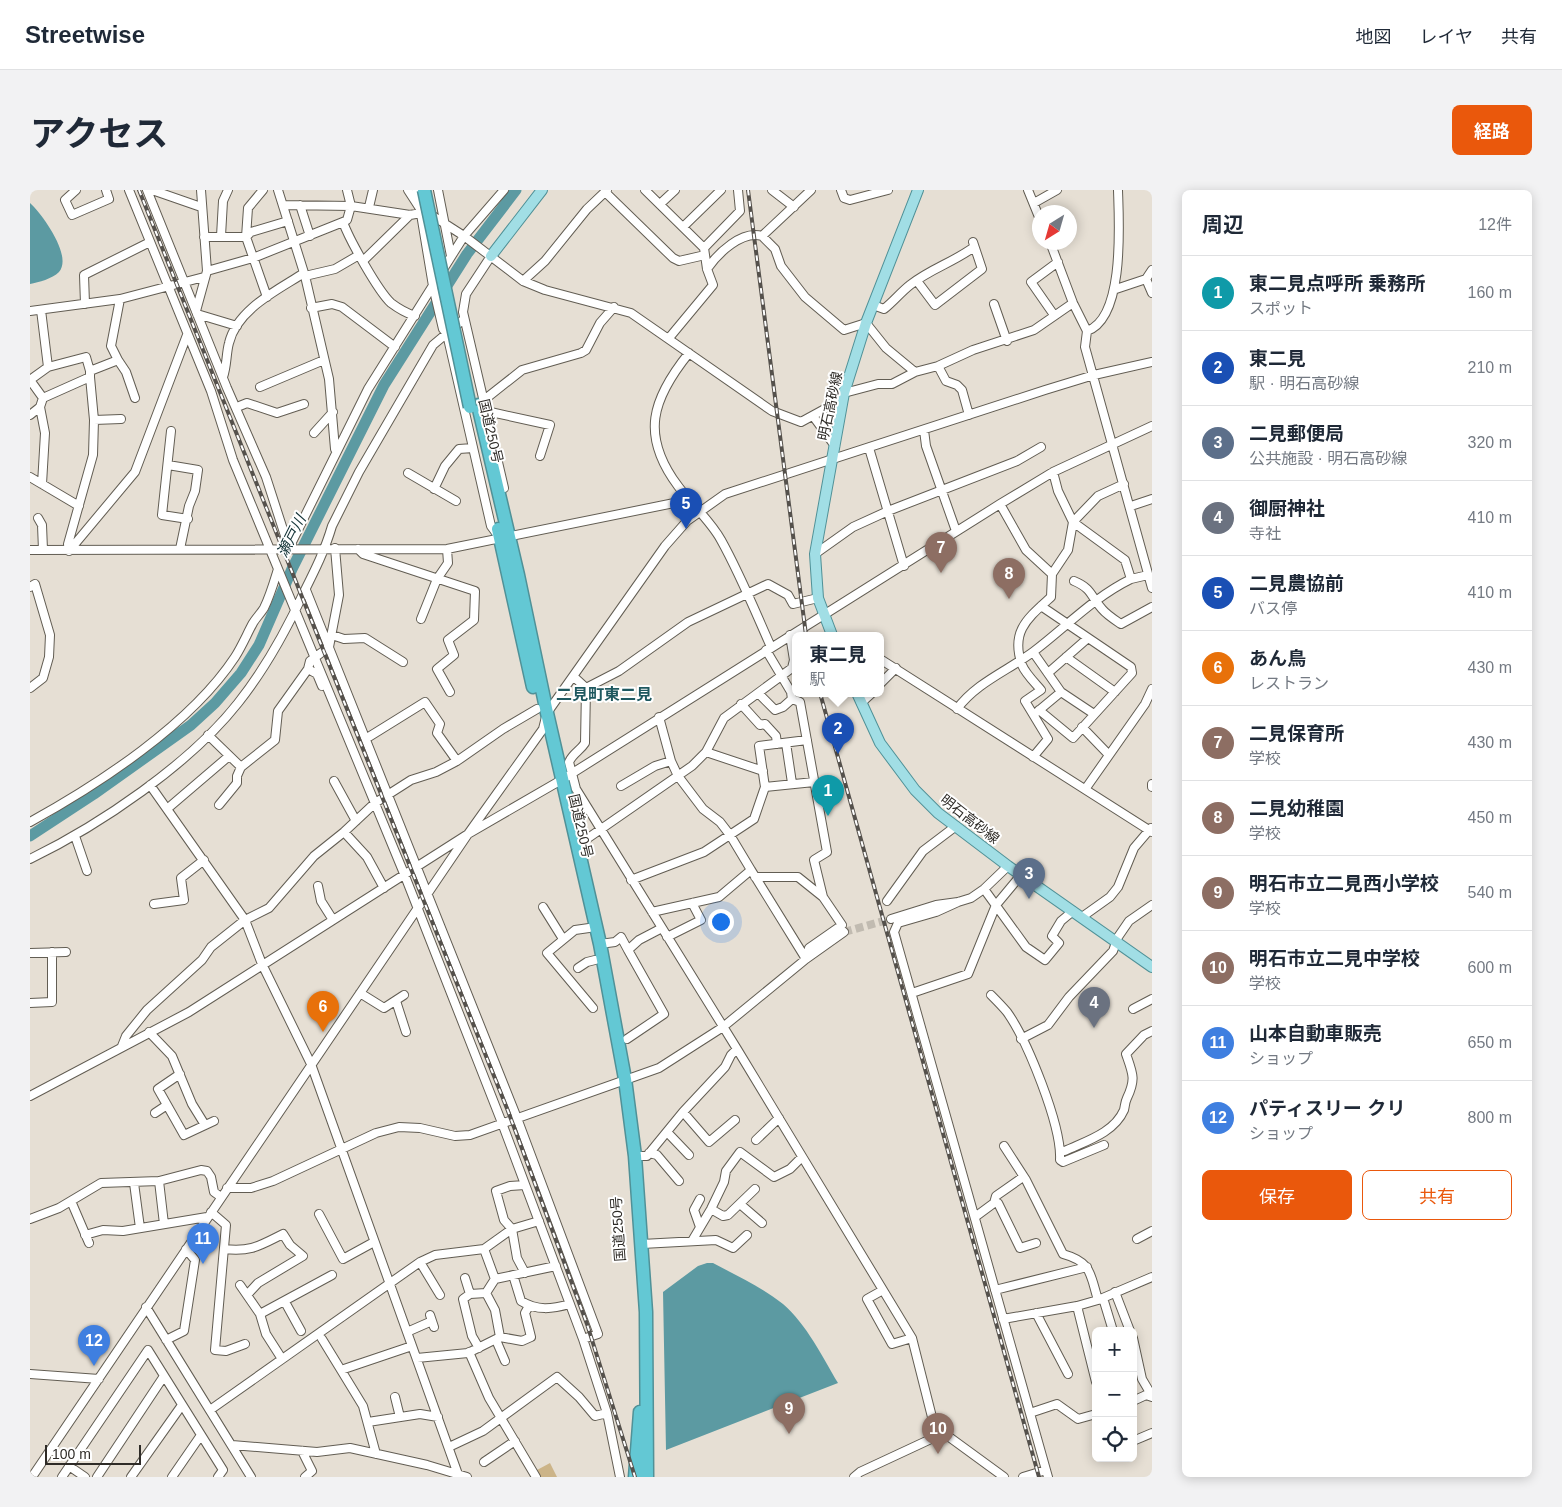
<!DOCTYPE html>
<html lang="ja">
<head>
<meta charset="utf-8">
<style>
  :root { --surface:#fff; --page:#f2f2f3; --text:#1f2937; --muted:#747a83; --line:#e0e1e3; --accent:#ea580c }
  body { margin:0; font-family:Arial,"Noto Sans JP",sans-serif; background:var(--page); color:var(--text) }
  .controls { position:absolute; right:15px; bottom:15px; display:grid; overflow:hidden; border-radius:8px; box-shadow:0 2px 12px #0003 }
  .controls button { width:45px; height:45px; display:grid; place-items:center; padding:0; border:0; border-bottom:1px solid var(--line); background:var(--surface); color:var(--text); font:25px sans-serif }
  .compass { position:absolute; left:1002px; top:15px; width:45px; height:45px; border-radius:50%; background:var(--surface); box-shadow:0 2px 12px #0003; rotate:217deg }
  .scale { position:absolute; left:15px; bottom:12px; width:96px; box-sizing:border-box; padding-left:5px; border:2px solid #2e2b27; border-top:0; font-size:14px; line-height:18px; white-space:nowrap; color:#2e2b27; -webkit-text-stroke:4px #fff; paint-order:stroke }
  .you { position:absolute; left:690px; top:731px; width:18px; height:18px; margin:-12px; border:4px solid #fff; border-radius:50%; background:#1a73e8; box-shadow:0 0 0 8px #1a73e833 }
  .badge { display:grid; place-items:center; width:32px; height:32px; border-radius:50%; background:var(--accent); color:#fff; font-size:16px; font-weight:700 }
  .pin { position:absolute; translate:-50% -41px; filter:drop-shadow(0 1px 2px #0008) }
  .pin::after { content:''; position:absolute; top:26px; width:18px; height:15px; background:inherit; clip-path:polygon(0 0,100% 0,50% 100%) }
  .popup { position:absolute; left:762px; top:442px; width:92px; height:65px; box-sizing:border-box; display:grid; place-content:center; border-radius:8px; background:var(--surface); filter:drop-shadow(0 1px 4px #0005); font-size:16px; white-space:nowrap; color:var(--muted) }
  .popup b { font-size:19px; color:var(--text) }
  .popup::after { content:''; position:absolute; left:50%; top:100%; margin-left:-10px; border:10px solid transparent; border-top-color:var(--surface) }
  .list { margin:0; padding:0; list-style:none }
  h2 { display:flex; justify-content:space-between; align-items:center; height:65px; margin:0; padding:0 20px; font-size:21px }
  h2 small { font-size:16px; font-weight:400; color:var(--muted) }
  .list li { display:grid; grid-template-columns:32px 1fr auto; gap:15px; align-items:center; box-sizing:border-box; height:75px; padding:0 20px; border-top:1px solid var(--line) }
  .list b { display:block; font-size:19px; white-space:nowrap }
  .list p { margin:0; font-size:16px; white-space:nowrap; color:var(--muted) }
  .list em { font-size:16px; font-style:normal; color:var(--muted) }
  .actions { display:flex; gap:10px; padding:15px 20px }
  .actions a { flex:1; padding:11px 0; border:1px solid var(--accent); border-radius:8px; text-align:center; font-size:18px; color:var(--accent) }
  .actions .main { background:var(--accent); color:#fff }
  .icon { flex:none; width:28px; height:28px; fill:none; stroke:currentColor; stroke-width:2; stroke-linecap:round; stroke-linejoin:round }
  .map { position:relative; flex:none; width:1122px; height:1287px; overflow:hidden; border-radius:8px }
  header { display:flex; align-items:center; gap:30px; box-sizing:border-box; height:70px; padding:0 25px; background:var(--surface); border-bottom:1px solid var(--line) }
  header strong { font-size:24px }
  nav { display:flex; gap:28px; margin-inline-start:auto; font-size:18px }
  .intro { display:flex; align-items:center; justify-content:space-between; box-sizing:border-box; height:120px; padding:0 30px }
  h1 { margin:0; font-size:35px }
  .button { padding:12px 22px; border-radius:8px; background:var(--accent); color:#fff; font-size:18px; font-weight:700 }
  main { display:flex; gap:30px; padding:0 30px }
  aside { flex:1; background:var(--surface); border-radius:8px; box-shadow:0 2px 12px #0003 }
  .map>svg:first-child { display:block }
  .green { fill:#ccb488 }
  .water { fill:#5c9aa2 }
  .lines { fill:none; stroke-linecap:round; stroke-linejoin:round }
  .river { stroke:#5c9aa2; stroke-width:11 }
  .minor-tunnel { stroke:#c1bbb1; stroke-width:8; stroke-dasharray:8 4; stroke-linecap:butt }
  .minor-casing { stroke:#625d53; stroke-width:10 }
  .major-casing { stroke:#509197; stroke-width:12 }
  .highway-casing { stroke:#509197; stroke-width:15 }
  .minor { stroke:#fff; stroke-width:8 }
  .major { stroke:#a1dee5; stroke-width:10 }
  .highway { stroke:#63c8d4; stroke-width:12 }
  .rail-casing { stroke:#55514c; stroke-width:4 }
  .rail { stroke:#fff; stroke-width:2; stroke-dasharray:5.5; stroke-linecap:butt }
  .highway-bridge-casing { stroke:#509197; stroke-width:15; stroke-linecap:butt }
  .highway-bridge { stroke:#63c8d4; stroke-width:12 }
  .labels { text-anchor:middle; dominant-baseline:central; stroke-width:4; stroke-linejoin:round; paint-order:stroke }
  .street-label { font-size:14px; fill:#2e2b27; stroke:#fff }
  .water-label { font-size:15px; font-style:italic; fill:#133337; stroke:#fff }
  .quarter-label { font-size:16px; font-weight:bold; fill:#1e585f; stroke:#fff }
</style>
</head>
<body>
<header>
<strong>Streetwise</strong>
<nav><a>地図</a><a>レイヤ</a><a>共有</a></nav>
</header>
<div class="intro"><h1>アクセス</h1><a class="button">経路</a></div>
<main>
<div class="map">
<svg width="1122" height="1287" viewBox="0 0 1122 1287">
  <rect width="100%" height="100%" fill="#e6dfd4"/>
  <path class="green" d="M520,1273l7,14h-17l-3,-7z"/>
  <path class="water" d="M0,13c12,11 43,53 29,69 -7,7 -20,10 -29,12z
    M677,1073h6c24,13 49,24 70,41 24,21 39,52 55,79l-172,67 -3,-158 35,-26z"/>
  <g class="lines">
    <path class="river" d="M0,646l64,-42 97,-69 24,-22 26,-30 18,-28 33,-76 92,-184 83,-131 49,-64"/>
    <path class="minor-tunnel" d="M814,742l47,-13"/>
    <g class="minor-casing">
      <path id="minor" d="M46,0l-11,10 7,15 37,-16 -3,-9
        M99,0l82,201 22,69 172,416 97,247 81,216 24,74 13,64
        M117,0l80,198 39,89 23,71
        M122,0l49,17
        M233,0l-15,18 -2,29 21,60
        M248,0l27,86 24,103 6,70
        M378,0l11,17 45,29 59,45 22,9 86,23 141,98 29,11 22,-12 21,-17 34,-9h14l23,-12 23,-6 35,-16 61,-20 39,-27
        M387,0l16,96 10,43 4,5 44,192 6,8
        M408,0l13,66
        M615,0l59,58 3,21 6,16 -44,53
        M742,0l22,17
        M811,0l3,8 6,2 38,-10
        M998,0l11,27
        M575,2l68,66 6,3 26,-6
        M1004,13l23,-13
        M630,14l15,-14
        M253,15l68,1 -4,-16
        M270,15l10,31
        M339,17l4,-17
        M313,32c6,17 35,69 48,81 8,6 15,10 24,13
        M653,37l38,-37
        M191,46l2,-35 5,-11
        M732,46l13,13 6,17 24,31 39,33 22,-7 20,25 29,24
        M174,47h42l5,-5 37,-11
        M1020,52l23,61 14,28 -2,16 67,241
        M674,58l36,-37 -2,-21
        M461,66l-25,38 -3,18 41,176
        M333,71l47,-46
        M677,79c11,-16 35,-39 55,-33l49,-46
        M177,81l46,-13 90,-36 4,-2 4,-14 59,9 11,-2
        M275,86l30,-7 24,-14
        M1116,89l6,14
        M493,91l22,-20 42,-52 20,-19
        M887,91l18,24 47,-36 -9,-27
        M1086,99l30,-10 6,-9
        M55,114l-1,-29 66,-33
        M964,114l13,37
        M843,115l11,4c10,-8 17,-17 26,-24 20,-16 44,-23 64,-38
        M281,118l21,-4 10,3 53,40
        M0,121l90,-12
        M166,121l11,-40 -6,-81
        M167,124l40,12
        M1024,125l-23,-33 27,-20
        M1057,141c38,-13 32,-108 31,-141
        M659,163c-37,46 -49,82 -11,133 13,18 32,34 43,54 19,34 34,71 50,107
        M88,170l8,12 9,26
        M908,176l8,15 11,4 5,5 7,25
        M18,177l38,-10 4,14
        M60,187l4,43
        M193,187c4,-11 3,-23 6,-34 8,-34 49,-53 75,-70
        M0,190l18,-13 -7,-57
        M0,190l13,18
        M230,197l64,-27
        M454,210l38,-30 59,-17 5,-3 14,-27 14,-16
        M10,217l5,26 -3,51
        M207,217l10,-4 30,10 27,-9
        M456,221l64,14 -10,31
        M0,225l10,-8 3,-9 47,-21v-6l28,-11 -7,-14 9,-47 84,-22
        M783,226l22,30
        M894,240l2,16 30,85
        M141,241l-9,84 26,4
        M284,243l19,-21
        M839,258l35,118
        M138,275l30,5 -3,21 -6,15 -9,43
        M1023,282l5,19 15,31 52,38 6,19 17,-4
        M378,283l48,28
        M0,287l49,29
        M404,299l11,-23 14,-17 14,-1
        M970,314l26,46 26,24
        M1101,316l21,-7
        M8,328l4,7 1,25
        M259,358l79,-159 96,-153 40,-46
        M328,359l5,5 112,37 -1,29 -26,20 6,15 -17,14 13,23
        M0,360l417,-1 242,-49
        M39,361l66,-79 52,-137
        M39,361l-1,-7 25,-89 1,-35 27,-1
        M785,364l38,-27 35,-16 129,-50 24,-14
        M1044,391c19,8 16,15 28,28 5,6 13,11 19,15l31,-17
        M0,397l5,-3 15,51 -1,22 -6,21 -13,10
        M276,400l211,528 81,216 -15,5
        M391,429l16,-40 11,-16 -1,-14
        M302,445l12,4 21,-1 38,24
        M736,460l25,42 1,7
        M1003,462l28,40 33,22
        M1036,467l49,35
        M850,469l272,173
        M278,479l9,5 5,12
        M1018,483l40,-35
        M544,487l12,11 -1,55c-5,8 -12,10 -16,19l7,27 161,260 175,289 21,83 8,10 63,46
        M850,494l16,-16
        M556,498l33,-17 69,-49 80,-38 20,11 5,9 25,-6
        M728,503l17,17 8,-3 9,-8
        M831,513l11,-10
        M711,514l19,21 5,-1 11,12 1,8
        M927,519c19,-26 50,-38 76,-57 33,-25 61,-55 98,-73
        M1009,520l34,28 59,-65 -1,-6 -90,-61
        M1007,522l24,-20
        M629,527l12,44 7,15 25,33 17,13 10,13 21,35
        M1052,537l27,28
        M178,545l33,32 34,-27 3,-29 30,-42 2,-8 19,-14 10,-52 -4,-47
        M337,548l58,-36 15,22 -3,9 20,28
        M756,553l6,40
        M676,562l57,19
        M1003,567l15,-18 -23,-38 16,-11c-6,-7 -16,-17 -19,-25 -12,-34 6,-47 29,-68l1,-23 16,-24 5,-28 25,-26 26,-12
        M304,591l22,40
        M1122,594v3
        M120,595l95,135 17,44 49,100 148,413
        M591,596l34,-20 16,-5
        M735,597l-6,-41 48,-6
        M1056,598l59,-84 7,-15
        M189,615l18,-22v-7l4,-9
        M137,619l62,-53
        M0,632c69,-38 161,-98 205,-165 7,-11 12,-23 18,-34 3,-5 8,-10 11,-15 6,-12 10,-26 14,-39
        M314,642l23,25 17,31
        M45,646l12,35
        M548,655l114,-79 14,-14 18,-34 68,-50 2,-8 -4,-25
        M0,669c70,-34 160,-95 208,-156 27,-34 48,-72 66,-111 11,-22 21,-42 28,-66l27,-54 74,-127 31,-26
        M725,687h43l25,20
        M601,690l73,-28 50,-33 11,-32 49,-5
        M288,696l3,15 12,19
        M954,699l42,58 19,13 14,-17 -7,-7 9,-15 12,-10
        M857,711l36,-50 33,-25
        M928,712l-22,10 -38,11 -4,9 154,545
        M124,714l30,-4 -3,-22 23,-18
        M513,717l20,32
        M622,722l67,-15 32,-27 55,89 38,-27
        M1052,727l28,-20 8,-10 16,-39 17,-20
        M861,729l45,-14 22,-3 13,-4 13,-9 24,-23
        M559,738l-14,2 -28,23 46,55
        M637,747l34,-17 -9,-17
        M570,754l15,-2 6,-5 7,13
        M0,763l36,-1
        M548,778l9,-6 8,-2
        M330,803l24,15 20,-13
        M882,803l56,-19 28,-69 25,-30
        M961,805c5,5 11,11 16,17 20,28 55,114 53,148l3,2 41,-17
        M366,811l10,31
        M0,813l22,-1v-50
        M1103,819l19,-10
        M119,842l23,24 20,48 13,21
        M597,849l37,-25 -36,-64 11,-10 23,-12
        M991,849l27,-14 21,-28 44,-46 5,-14 11,-16 23,-16
        M92,856l4,-10 21,-26 55,-50 9,-13 34,-27 24,-12 45,-52 30,-24 31,-29 36,-23 25,-8 21,-11 46,-32 34,-20
        M150,884l-22,15 26,46 30,-14
        M0,906l159,-84 279,-178 95,-55 437,-275 53,-32 99,-46
        M653,922l26,30 26,-22
        M125,923l12,-8
        M637,942l22,23
        M726,950l23,-22
        M974,956l22,34 37,74c29,8 27,20 35,46
        M1031,960l4,1c21,-10 49,-18 59,-41 1,-4 1,-8 3,-12 9,-19 6,-24 -1,-44l18,-19 8,-4
        M619,963l8,2 22,26
        M605,966h12l36,-44 42,-45 6,-12 6,-6
        M129,991l5,43
        M104,993l6,45
        M197,998h24l22,-7 103,-48 23,-6 21,1 35,8 15,-1 189,-67 64,-41 83,-68 3,-11 33,-23 -19,-28 -9,-37 13,-8 -27,-150 -8,-3
        M670,1009l-6,11 6,17
        M41,1011l18,42
        M964,1013l2,-7 27,-19
        M710,1014l22,19
        M681,1019l12,7 5,-1 27,-26
        M181,1022l15,13 -11,125 11,1 19,-7
        M289,1024l24,45 31,-17
        M945,1027l19,-14h4l22,45 16,-5
        M0,1029l29,-11 42,-25 58,-2 42,-11 6,1 4,6 3,15 7,5
        M55,1045l18,-5 20,1 84,-14
        M1107,1049l15,-8
        M662,1051l19,-32 13,-27 2,-11 14,-19 34,25 16,-8 12,-12
        M612,1054l74,-4 17,8 14,-13
        M194,1059c27,3 35,-3 59,-15l7,11 13,11 -45,27 -11,12
        M454,1059l11,30
        M390,1072l20,33
        M495,1083l-8,-15 -5,-29 -8,-9 -8,-29 14,-5 15,-1
        M483,1085l8,26c16,10 31,8 49,3
        M435,1088l5,16
        M210,1095l20,29 6,20 16,25
        M853,1100l-16,9 25,45 20,-6
        M965,1100l92,-23
        M1085,1102l15,39
        M1073,1108l10,33
        M255,1112l16,29
        M1047,1116l19,76
        M116,1117l105,170
        M1006,1123l32,61
        M230,1124l72,-39
        M400,1125l4,12
        M973,1129l74,-13 21,-6 54,-23
        M377,1142l25,-11
        M470,1147l-5,-27 -9,-17 9,-14 61,-13
        M1103,1148l9,41 10,17
        M292,1149l41,67 13,48
        M136,1150l18,-9 11,-71 -9,-11
        M466,1150l9,21
        M449,1158l-7,-12 -9,-37 7,-5 16,-1
        M439,1162l20,46 47,79
        M387,1168l51,-5 32,-16 22,4 9,-4 -6,-24 4,-7
        M311,1180l71,-24
        M0,1184l69,5
        M365,1207l5,20
        M1103,1211l13,-6 6,2
        M180,1220l210,-148 15,-7 49,-6 28,-20 27,-8
        M1000,1223l27,-9 21,15 18,-5
        M338,1232l52,-8 18,3
        M1103,1251l19,-8
        M202,1255l85,7 33,-4 77,17 40,12
        M419,1257l34,-16 74,-54 22,20 16,19 12,-3
        M272,1261l10,20 -7,6
        M454,1272l31,-21
        M39,1276l16,11
        M2,1287l436,-643 75,-105 4,-16 118,-167 22,-25 38,-27 320,-104 49,-15 58,-13
        M32,1287l86,-127 75,120 -5,7
        M67,1287l67,-101
        M101,1287l51,-72
        M142,1287l29,-42
        M824,1287l6,-5 73,-34 8,-7
        M993,1287l23,-7"/>
    </g>
    <g class="major-casing">
      <path id="major" d="M461,66l51,-66
        M802,445l-14,-37 -3,-44 29,-161 22,-70 52,-133
        M827,503l23,50 35,47 23,23 70,53 144,101"/>
    </g>
    <g class="highway-casing">
      <path id="highway" d="M448,215l40,170 29,138 53,231 25,135 10,77 11,156 1,165
        M468,339l35,158
        M605,1287l5,-65"/>
    </g>
    <use href="#minor" class="minor"/>
    <use href="#major" class="major"/>
    <use href="#highway" class="highway"/>
    <g class="rail-casing">
      <path id="rail" d="M109,0l369,921 79,213 48,153
        M718,0l58,445
        M790,503l219,784"/>
    </g>
    <use href="#rail" class="rail"/>
    <g class="highway-bridge-casing">
      <path id="highway-bridge" d="M394,0l46,217"/>
    </g>
    <use href="#highway-bridge" class="highway-bridge"/>
  </g>
  <g class="labels">
    <g class="street-label">
      <text transform="translate(800 216) rotate(-78)">明石高砂線</text>
      <text transform="translate(461 241) rotate(77)">国道250号</text>
      <text transform="translate(940 629) rotate(38)">明石高砂線</text>
      <text transform="translate(551 636) rotate(77)">国道250号</text>
      <text transform="translate(588 1039) rotate(-94)">国道250号</text>
    </g>
    <g class="water-label">
      <text transform="translate(261 346) rotate(-63)">瀬戸川</text>
    </g>
    <g class="quarter-label">
      <text x="574" y="504">二見町東二見</text>
    </g>
  </g>
</svg>
<div class="controls">
<button>+</button>
<button>−</button>
<button><svg class="icon" aria-label="locate" viewBox="0 0 24 24"><circle cx="12" cy="12" r="6"/><path d="M12 2v4M12 18v4M2 12h4M18 12h4"/></svg></button>
</div>
<svg class="compass" viewBox="-18 -18 36 36"><path d="M0-13l5 13h-10z" fill="#e53935"/><path d="M0 13l5-13h-10z" fill="#747a83"/></svg>
<div class="scale">100 m</div>
<div class="you"></div>
<div class="pin badge" style="left:798px;top:626px;background:#0f9aa8">1</div>
<div class="pin badge" style="left:808px;top:564px;background:#1a4fb4">2</div>
<div class="popup"><b>東二見</b>駅</div>
<div class="pin badge" style="left:999px;top:709px;background:#5c6f8a">3</div>
<div class="pin badge" style="left:1064px;top:838px;background:#6b7280">4</div>
<div class="pin badge" style="left:656px;top:339px;background:#1a4fb4">5</div>
<div class="pin badge" style="left:293px;top:842px;background:#e8710a">6</div>
<div class="pin badge" style="left:911px;top:383px;background:#8d6e63">7</div>
<div class="pin badge" style="left:979px;top:409px;background:#8d6e63">8</div>
<div class="pin badge" style="left:759px;top:1244px;background:#8d6e63">9</div>
<div class="pin badge" style="left:908px;top:1264px;background:#8d6e63">10</div>
<div class="pin badge" style="left:173px;top:1074px;background:#3f7fe0">11</div>
<div class="pin badge" style="left:64px;top:1176px;background:#3f7fe0">12</div>
</div>
<aside>
<h2>周辺<small>12件</small></h2>
<ul class="list">
<li><span class="badge" style="background:#0f9aa8">1</span><div><b>東二見点呼所 乗務所</b><p>スポット</p></div><em>160 m</em></li>
<li><span class="badge" style="background:#1a4fb4">2</span><div><b>東二見</b><p>駅 · 明石高砂線</p></div><em>210 m</em></li>
<li><span class="badge" style="background:#5c6f8a">3</span><div><b>二見郵便局</b><p>公共施設 · 明石高砂線</p></div><em>320 m</em></li>
<li><span class="badge" style="background:#6b7280">4</span><div><b>御厨神社</b><p>寺社</p></div><em>410 m</em></li>
<li><span class="badge" style="background:#1a4fb4">5</span><div><b>二見農協前</b><p>バス停</p></div><em>410 m</em></li>
<li><span class="badge" style="background:#e8710a">6</span><div><b>あん鳥</b><p>レストラン</p></div><em>430 m</em></li>
<li><span class="badge" style="background:#8d6e63">7</span><div><b>二見保育所</b><p>学校</p></div><em>430 m</em></li>
<li><span class="badge" style="background:#8d6e63">8</span><div><b>二見幼稚園</b><p>学校</p></div><em>450 m</em></li>
<li><span class="badge" style="background:#8d6e63">9</span><div><b>明石市立二見西小学校</b><p>学校</p></div><em>540 m</em></li>
<li><span class="badge" style="background:#8d6e63">10</span><div><b>明石市立二見中学校</b><p>学校</p></div><em>600 m</em></li>
<li><span class="badge" style="background:#3f7fe0">11</span><div><b>山本自動車販売</b><p>ショップ</p></div><em>650 m</em></li>
<li><span class="badge" style="background:#3f7fe0">12</span><div><b>パティスリー クリ</b><p>ショップ</p></div><em>800 m</em></li>
</ul>
<div class="actions"><a class="main">保存</a><a>共有</a></div>
</aside>
</main>
</body>
</html>
